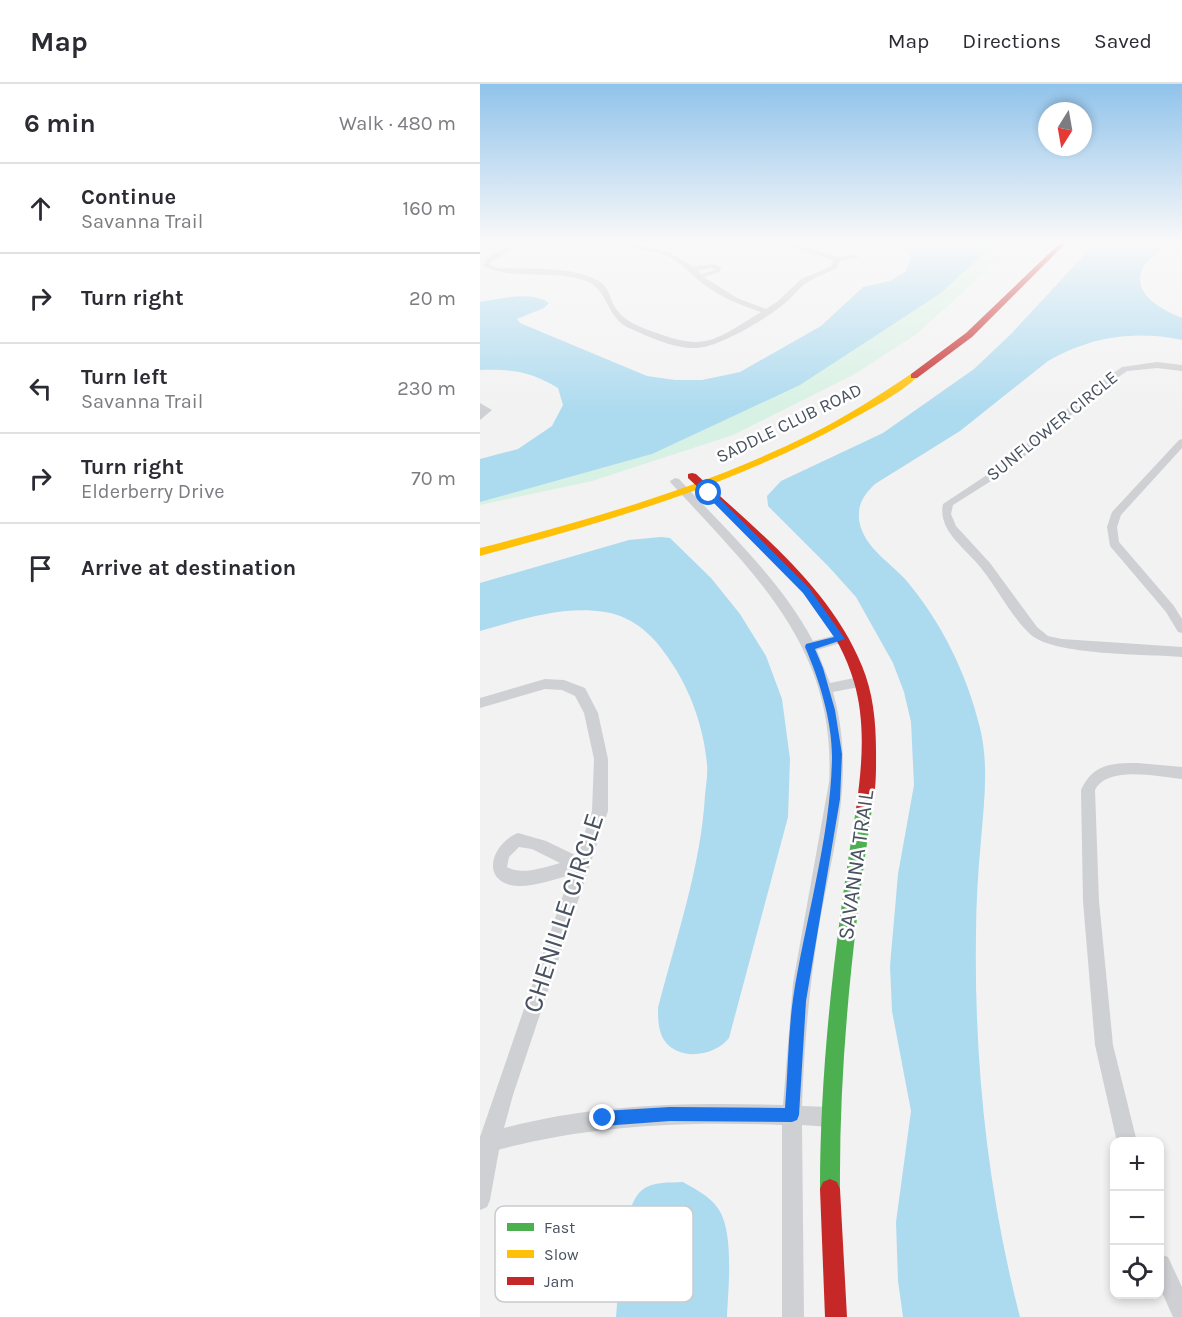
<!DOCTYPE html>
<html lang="en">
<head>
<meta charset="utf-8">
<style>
  :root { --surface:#fff; --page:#f2f2f3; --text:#2b2b33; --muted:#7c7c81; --line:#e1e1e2 }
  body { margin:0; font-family:Karla,sans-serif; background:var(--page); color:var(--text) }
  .controls { position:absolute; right:18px; bottom:18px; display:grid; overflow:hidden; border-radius:12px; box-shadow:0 3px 9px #0003 }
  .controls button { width:54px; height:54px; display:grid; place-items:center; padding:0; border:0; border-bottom:2px solid var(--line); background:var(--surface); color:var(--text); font:30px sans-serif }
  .compass { position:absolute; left:558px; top:18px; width:54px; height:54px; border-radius:50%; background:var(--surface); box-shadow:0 3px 9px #0003; rotate:191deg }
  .stop { position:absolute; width:18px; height:18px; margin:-14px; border:4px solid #1a73e8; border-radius:50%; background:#fff }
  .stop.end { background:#1a73e8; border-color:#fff; box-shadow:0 2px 6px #0008 }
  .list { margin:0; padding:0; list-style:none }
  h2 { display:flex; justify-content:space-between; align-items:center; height:78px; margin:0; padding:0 24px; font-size:26px }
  h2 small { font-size:20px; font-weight:400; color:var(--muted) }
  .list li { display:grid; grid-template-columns:39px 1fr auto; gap:18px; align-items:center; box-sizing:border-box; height:90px; padding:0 24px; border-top:2px solid var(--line) }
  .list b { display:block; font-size:22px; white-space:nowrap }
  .list p { margin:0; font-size:20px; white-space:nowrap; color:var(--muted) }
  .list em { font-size:20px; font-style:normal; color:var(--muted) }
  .icon { flex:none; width:33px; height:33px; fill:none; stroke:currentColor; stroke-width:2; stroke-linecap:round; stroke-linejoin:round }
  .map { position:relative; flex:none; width:702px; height:1233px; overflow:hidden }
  header { display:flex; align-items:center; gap:36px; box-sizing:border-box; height:84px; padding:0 30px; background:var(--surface); border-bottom:2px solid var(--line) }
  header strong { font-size:28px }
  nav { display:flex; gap:33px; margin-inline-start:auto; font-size:21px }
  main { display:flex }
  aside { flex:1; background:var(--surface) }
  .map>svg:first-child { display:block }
  .green { fill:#d7f1e4 }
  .water { fill:#acdaef }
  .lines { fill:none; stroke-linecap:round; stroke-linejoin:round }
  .street { fill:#ced0d3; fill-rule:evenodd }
  .fast { fill:#4caf50; fill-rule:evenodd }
  .slow { fill:#ffc107; fill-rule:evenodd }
  .jam { fill:#c62828; fill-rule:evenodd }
  .route { fill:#1a73e8 }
  .labels { text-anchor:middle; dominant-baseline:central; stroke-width:5; stroke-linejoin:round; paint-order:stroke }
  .far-street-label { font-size:18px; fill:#495260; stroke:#fff }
  .street-label { font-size:22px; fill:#495260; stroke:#fff }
  .near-street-label { font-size:27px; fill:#495260; stroke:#fff }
  .key { fill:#fff; stroke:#c8cbcf; stroke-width:1.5 }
  .key-label { font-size:16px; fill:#495260 }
</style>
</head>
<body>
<header>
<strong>Map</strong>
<nav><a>Map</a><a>Directions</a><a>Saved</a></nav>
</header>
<main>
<aside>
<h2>6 min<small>Walk · 480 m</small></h2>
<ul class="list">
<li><svg class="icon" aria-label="ahead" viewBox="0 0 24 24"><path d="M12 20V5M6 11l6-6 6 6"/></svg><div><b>Continue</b><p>Savanna Trail</p></div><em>160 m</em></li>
<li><svg class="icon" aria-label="right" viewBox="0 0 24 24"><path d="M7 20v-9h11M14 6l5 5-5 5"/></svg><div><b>Turn right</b></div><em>20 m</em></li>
<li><svg class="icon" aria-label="left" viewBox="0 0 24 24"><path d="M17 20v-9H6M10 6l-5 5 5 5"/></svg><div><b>Turn left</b><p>Savanna Trail</p></div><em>230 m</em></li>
<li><svg class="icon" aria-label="right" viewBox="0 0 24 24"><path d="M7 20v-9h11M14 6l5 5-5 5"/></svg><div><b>Turn right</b><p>Elderberry Drive</p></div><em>70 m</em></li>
<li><svg class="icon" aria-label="arrive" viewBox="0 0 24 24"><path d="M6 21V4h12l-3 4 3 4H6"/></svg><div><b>Arrive at destination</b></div></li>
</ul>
</aside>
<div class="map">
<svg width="702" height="1233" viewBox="0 0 702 1233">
  <rect width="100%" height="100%" fill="#f3f2f2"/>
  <path class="green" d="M517,157h23l-105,94 -60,39 -122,61 -141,46 -112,24v-3l172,-48z"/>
  <path class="water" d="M408,157h109l-56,52 -141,92 -148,69 -172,48v-43l38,-10 34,-23 11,-21 -5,-17c-28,-17 -45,-19 -78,-18v-68c20,-3 51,-12 69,1l-5,5 -27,11 3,4 127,53 28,4h27l38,-8 81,-46 42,-39 27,-6 16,-10 5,-15 -13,-12z
    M617,157h78c-51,27 -44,57 7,77v22c-48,-10 -92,-3 -134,21l-88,70 -85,53c-13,12 -20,25 -14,44 7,21 29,35 44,51 36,42 62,95 75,149 9,37 4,75 1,112 -3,32 -5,64 -5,95 -2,128 12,259 44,382h-117l-5,-36 -2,-59 15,-111 -19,-100 -2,-45 8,-92 16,-89 -3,-63 -7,-30 -11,-29 -37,-66 -27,-30 -61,-61 -1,-10 14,-15 102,-48 91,-64 37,-35z
    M181,453l9,1 41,40 29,36 26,42 16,43 8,60 -2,58 -59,221c-14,18 -50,24 -65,2 -6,-10 -6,-22 -6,-32 18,-70 43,-141 47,-213 1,-10 3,-21 2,-31 -3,-35 -16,-73 -36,-102 -16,-25 -36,-45 -66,-50 -43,-7 -85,8 -125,19v-48l149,-43z
    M203,1098c12,7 26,14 34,25 18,23 11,82 10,110h-111c3,-29 4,-109 26,-127 12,-9 28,-7 41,-8z"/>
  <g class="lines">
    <path class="street" d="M36,157h7l-34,23 8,4c31,1 67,-2 96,10 20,9 14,19 24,32 9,12 21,16 34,21 56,21 62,10 110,-19 -21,-7 -41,-15 -59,-29 -13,-9 -20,-21 -37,-28 -16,-6 -40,-5 -53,-14h9l49,12 24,14 19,-3 8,3 -1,5 -16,5 33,21 29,11 12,-8 23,-22 31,-13 1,-6 -58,-19h9l54,16 18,-2 3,2 -19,4 -3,7c-9,5 -20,8 -29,14 -9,5 -15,15 -23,21 -17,15 -67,45 -89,45 -22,1 -49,-12 -69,-21 -21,-11 -19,-38 -41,-46 -33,-12 -72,0 -103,-15l5,-8zM233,184l2,2 -14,4 -3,-4z
      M677,278l25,3v6l-25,-3 -30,3 -32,23 -85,75 -57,36 -2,9 5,12 34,37 47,64 11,9 14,3 120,8v10c-34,-3 -129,-1 -152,-23 -22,-21 -35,-51 -55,-73 -15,-17 -37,-33 -32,-57l59,-39 87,-75 33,-23z
      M0,319l12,7 -12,10z
      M702,355v9l-61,67 -4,12 2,15 55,64 8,13v14l-4,-1 -12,-20 -56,-66 -3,-19 5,-15 67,-72z
      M195,394l4,1c47,51 101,100 134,162l27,-7 4,2 2,3 -2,3 -27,8 13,33 29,-6 7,5 -2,4 -31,6c24,84 -1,158 -15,240 -9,58 -14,116 -16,174l28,1 7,3 3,7 -3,7 -7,3 -28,-2 2,192h-22v-192c-94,-4 -190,0 -281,24l-2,1 -9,50 -3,7 -7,3v-73l90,-262c-18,5 -41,14 -60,10 -30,-8 -16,-43 8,-52l28,8 31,15 15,-45 2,-52 -10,-46 -9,-17 -13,-6 -17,-1 -65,19v-10l65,-19 19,1 21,8 13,25 10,46v52l-95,284 -9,33c90,-24 186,-26 279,-23l10,-122 36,-201c8,-134 -74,-207 -158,-299l-1,-2zM39,763l13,2 28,14c-15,4 -39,13 -53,4l2,-10z
      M658,679l44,4v12c-23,-2 -74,-14 -87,11l4,111 14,144 24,97h-20l-22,-97 -12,-144 -2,-111c12,-26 30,-27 57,-27z
      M680,1170l8,3 14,30v30h-9l-13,-29z"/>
    <path class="fast" d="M384,718l5,2 3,5c-19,126 -33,252 -32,380l-3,7 -7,3 -7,-3 -3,-7c0,-128 16,-254 36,-380l3,-5z"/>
    <path class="slow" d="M431,290l7,2c-19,19 -49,33 -73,47 -114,63 -240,99 -365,133v-8c112,-29 224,-61 329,-113 35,-17 69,-39 102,-61z"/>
    <path class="jam" d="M582,157h6l-96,96 -55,41h-6v-4l55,-41z
      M212,389l4,1c60,56 134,113 166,192 11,26 14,56 14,84 0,19 1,47 -7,64l-5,2 -5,-2 -3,-5c6,-42 10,-86 -2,-127 -23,-81 -107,-148 -166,-204v-4z
      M350,1095l7,3 3,7 7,128h-22l-5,-128 3,-7z"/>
  </g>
  <linearGradient id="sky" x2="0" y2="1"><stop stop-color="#90c3eb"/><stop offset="0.48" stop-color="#faf9f9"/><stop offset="1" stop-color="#faf9f9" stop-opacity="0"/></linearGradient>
  <rect width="702" height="329" fill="url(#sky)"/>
  <path class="route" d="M226,407h6l97,97 36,51 -30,10 8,19 12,42 7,44 -2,45 -34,202 -7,114 -2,5 -5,2 -122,-1 -67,5 -5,-3 -2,-5 2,-5 5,-2 67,-4 115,1c3,-36 3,-73 8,-109 12,-78 38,-164 39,-242 0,-37 -13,-78 -27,-110l1,-3 28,-7 -31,-44 -97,-98z"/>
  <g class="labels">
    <g class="far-street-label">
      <text transform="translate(309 339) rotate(-26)">SADDLE CLUB ROAD</text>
      <text transform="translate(572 342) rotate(-39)">SUNFLOWER CIRCLE</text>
    </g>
    <g class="street-label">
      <text transform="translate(376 781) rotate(-82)">SAVANNA TRAIL</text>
    </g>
    <g class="near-street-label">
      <text transform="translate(83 829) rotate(-72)">CHENILLE CIRCLE</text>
    </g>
  </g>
  <rect x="15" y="1122" width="198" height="96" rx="9" class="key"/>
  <rect x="27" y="1139" width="27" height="8" fill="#4caf50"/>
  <rect x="27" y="1166" width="27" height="8" fill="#ffc107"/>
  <rect x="27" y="1193" width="27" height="8" fill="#c62828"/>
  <g class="key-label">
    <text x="64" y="1149">Fast</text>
    <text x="64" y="1176">Slow</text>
    <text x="64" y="1203">Jam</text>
  </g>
</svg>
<div class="controls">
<button>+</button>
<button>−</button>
<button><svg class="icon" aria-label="locate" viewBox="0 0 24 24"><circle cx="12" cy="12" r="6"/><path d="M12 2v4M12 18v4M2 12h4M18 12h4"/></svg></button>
</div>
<svg class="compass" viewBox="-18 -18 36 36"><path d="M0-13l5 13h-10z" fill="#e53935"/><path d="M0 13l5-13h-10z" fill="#7c7c81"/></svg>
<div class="stop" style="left:229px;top:409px"></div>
<div class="stop end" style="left:123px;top:1034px"></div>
</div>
</main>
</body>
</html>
